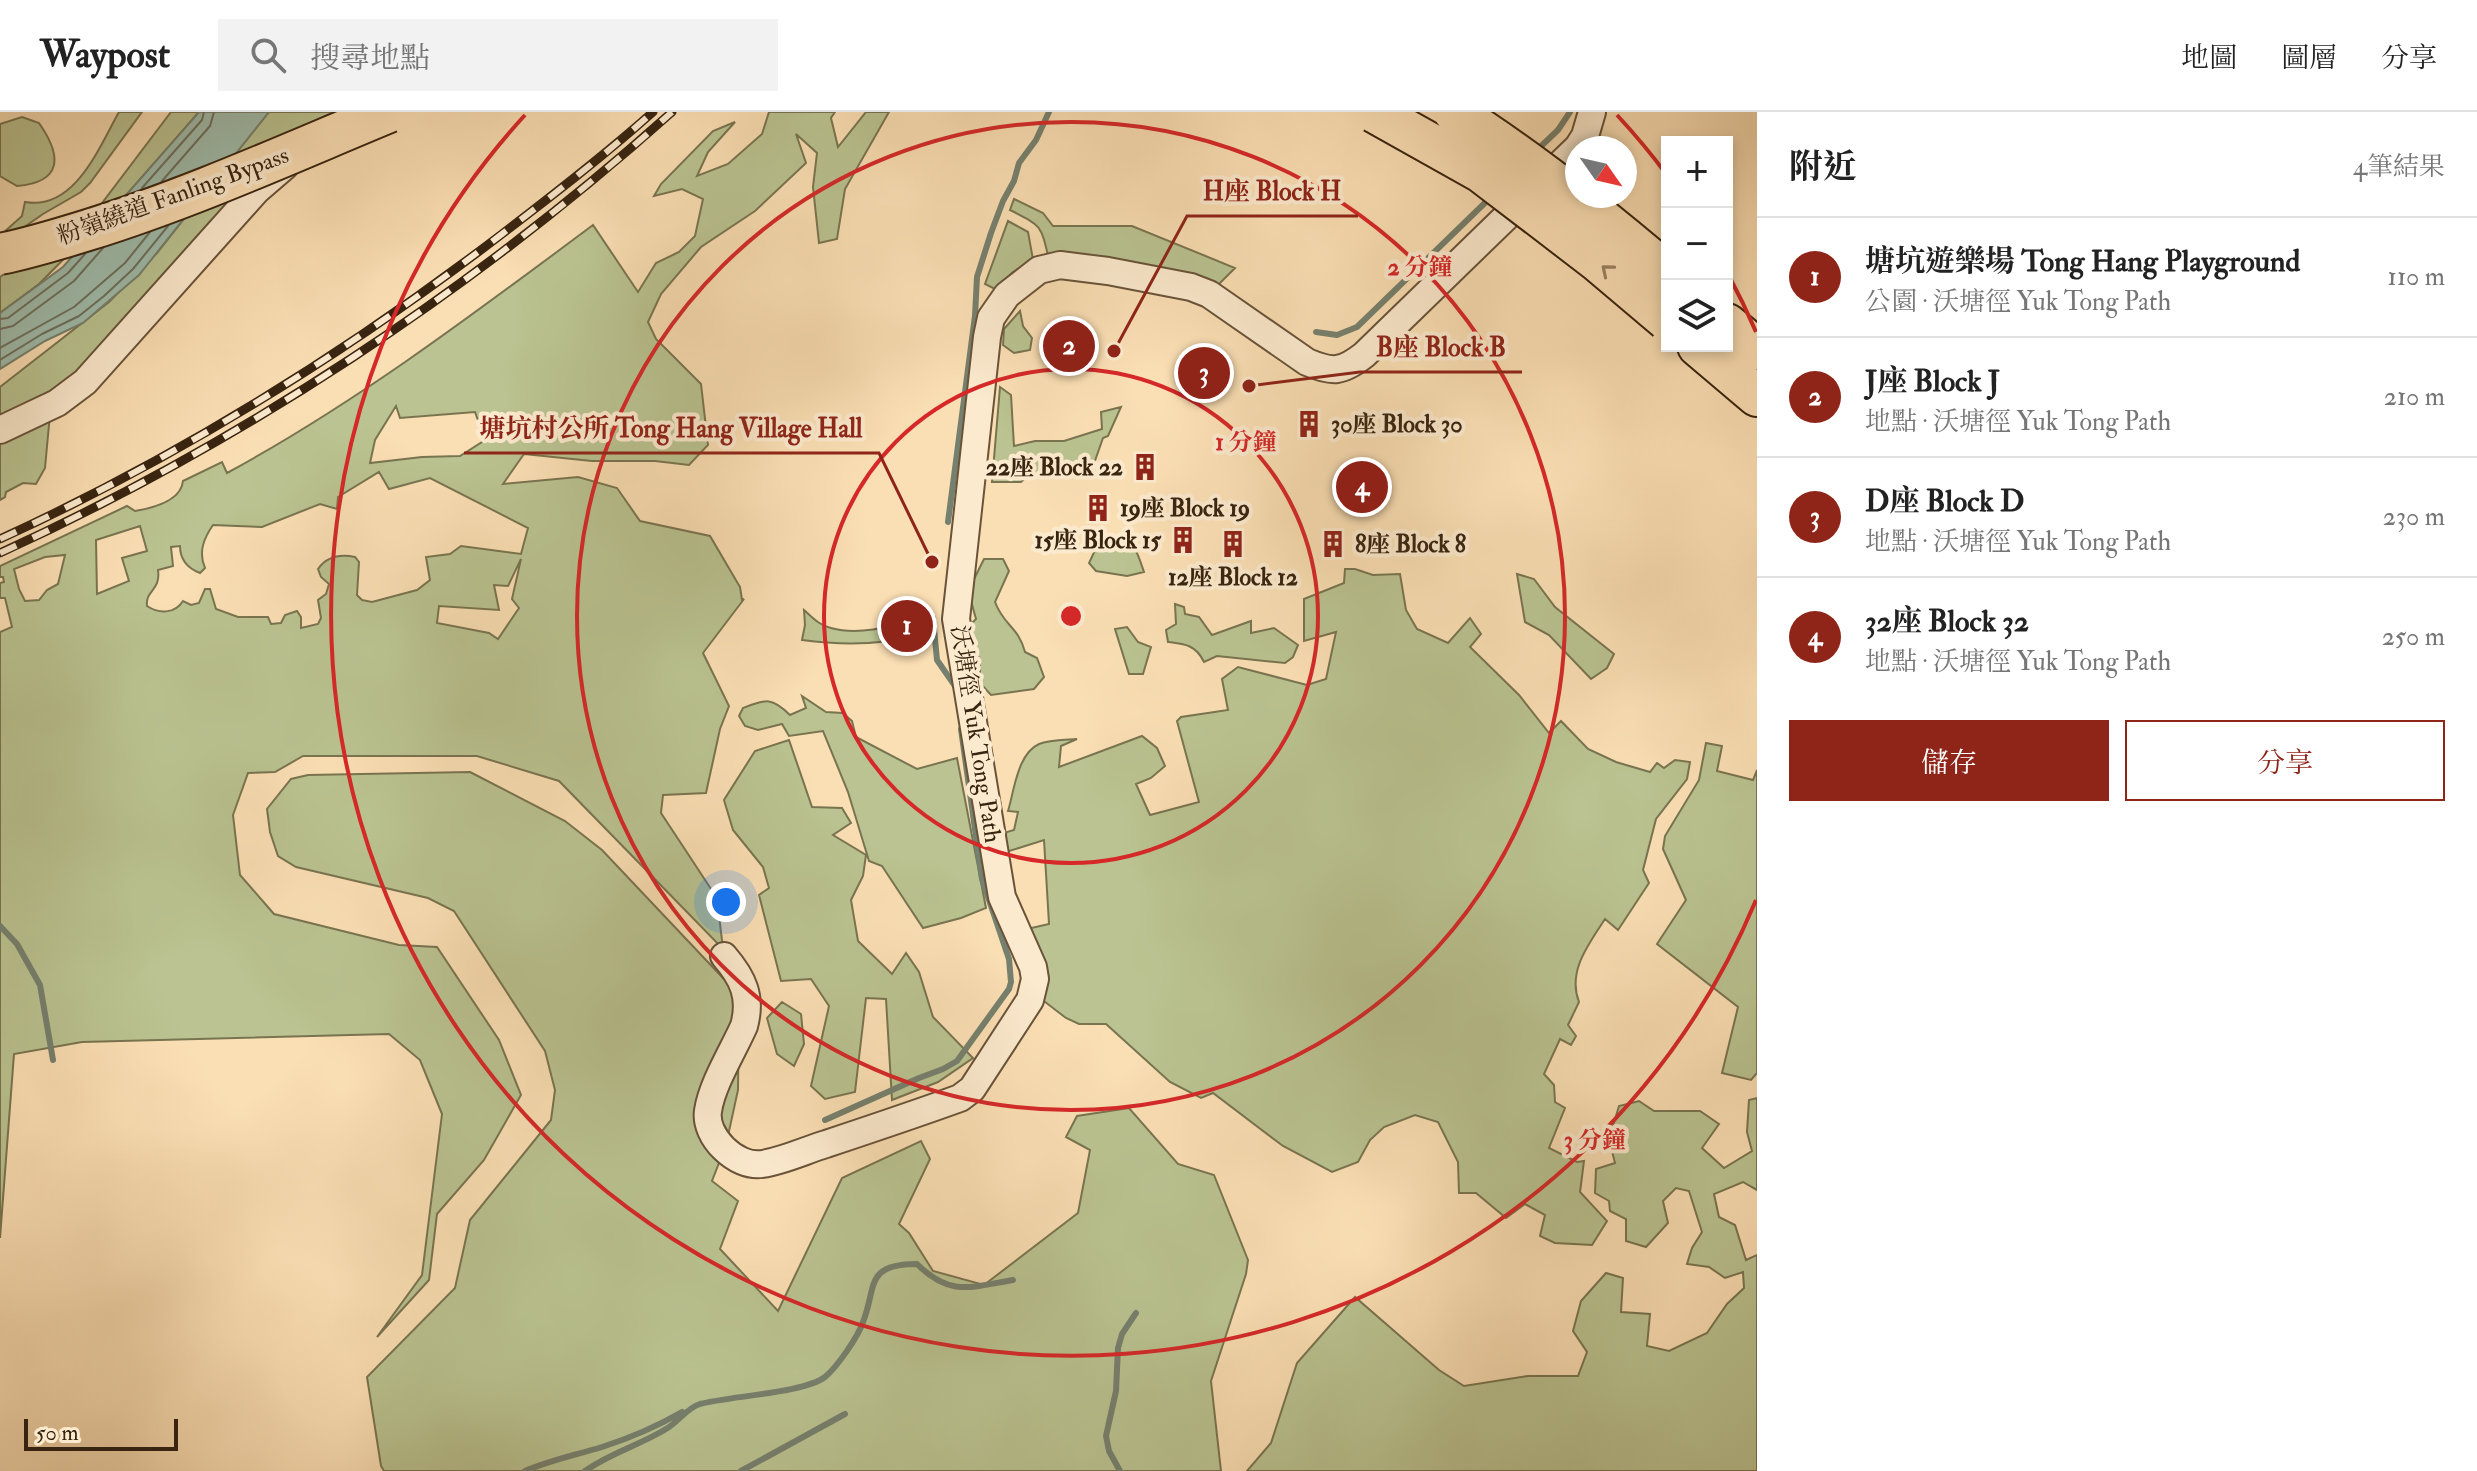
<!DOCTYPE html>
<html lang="zh-TW">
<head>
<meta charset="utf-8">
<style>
  :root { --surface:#fff; --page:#f2f2f2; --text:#222; --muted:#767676; --line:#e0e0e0; --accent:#8f2418 }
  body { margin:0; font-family:"IM FELL Double Pica","Noto Serif TC",serif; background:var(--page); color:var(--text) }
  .controls { position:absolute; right:24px; top:24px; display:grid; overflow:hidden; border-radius:0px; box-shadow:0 4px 12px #0003 }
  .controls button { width:72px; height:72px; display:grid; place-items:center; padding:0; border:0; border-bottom:2px solid var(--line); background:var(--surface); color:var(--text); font:40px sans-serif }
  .compass { position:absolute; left:1565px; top:24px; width:72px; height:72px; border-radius:50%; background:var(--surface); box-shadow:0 4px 12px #0003; rotate:124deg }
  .scale { position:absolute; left:24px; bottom:20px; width:154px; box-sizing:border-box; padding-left:8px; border:4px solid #382410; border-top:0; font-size:22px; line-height:28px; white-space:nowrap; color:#382410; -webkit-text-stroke:6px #fceace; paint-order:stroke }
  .you { position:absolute; left:726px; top:790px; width:28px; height:28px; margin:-20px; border:6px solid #fff; border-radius:50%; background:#1a73e8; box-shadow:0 0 0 12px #1a73e833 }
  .badge { display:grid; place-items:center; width:52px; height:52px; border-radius:50%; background:var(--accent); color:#fff; font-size:26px; font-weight:700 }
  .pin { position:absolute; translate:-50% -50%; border:4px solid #fff; box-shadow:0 2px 8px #0006 }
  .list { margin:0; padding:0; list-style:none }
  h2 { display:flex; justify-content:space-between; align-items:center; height:104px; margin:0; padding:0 32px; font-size:34px }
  h2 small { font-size:26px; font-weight:400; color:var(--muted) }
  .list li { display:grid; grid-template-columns:52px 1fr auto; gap:24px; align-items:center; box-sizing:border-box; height:120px; padding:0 32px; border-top:2px solid var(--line) }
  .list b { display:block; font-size:30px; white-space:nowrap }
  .list p { margin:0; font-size:26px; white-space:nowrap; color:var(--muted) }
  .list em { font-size:26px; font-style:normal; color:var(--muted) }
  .actions { display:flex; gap:16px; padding:24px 32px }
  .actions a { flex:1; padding:18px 0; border:2px solid var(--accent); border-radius:0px; text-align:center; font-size:28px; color:var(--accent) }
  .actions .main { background:var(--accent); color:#fff }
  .icon { flex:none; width:44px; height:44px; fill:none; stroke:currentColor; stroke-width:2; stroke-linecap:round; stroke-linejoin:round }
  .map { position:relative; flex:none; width:1757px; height:1359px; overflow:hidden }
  header { display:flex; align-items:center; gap:48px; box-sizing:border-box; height:112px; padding:0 40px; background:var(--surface); border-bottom:2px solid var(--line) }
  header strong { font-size:38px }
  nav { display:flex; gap:44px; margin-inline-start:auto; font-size:28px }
  .search { width:560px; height:72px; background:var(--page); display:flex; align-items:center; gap:20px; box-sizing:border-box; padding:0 28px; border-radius:0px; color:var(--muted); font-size:30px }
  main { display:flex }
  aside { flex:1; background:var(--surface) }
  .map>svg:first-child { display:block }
  .green { fill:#bac391; stroke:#797450; stroke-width:2; fill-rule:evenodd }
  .water { fill:#9fbdad; stroke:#76806e; stroke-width:2 }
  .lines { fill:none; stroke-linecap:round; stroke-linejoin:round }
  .shore { stroke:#6c705e; stroke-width:2 }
  .stream { stroke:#76806e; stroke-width:6 }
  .minor-casing { stroke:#695339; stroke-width:30 }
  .highway-casing { stroke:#382410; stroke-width:44 }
  .minor { stroke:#fceace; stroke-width:26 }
  .highway { stroke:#fbdfb4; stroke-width:40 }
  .rail-casing { stroke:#382410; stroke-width:9 }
  .rail { stroke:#fceace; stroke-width:6; stroke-dasharray:18; stroke-linecap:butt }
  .highway-bridge-casing { stroke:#382410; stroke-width:44; stroke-linecap:butt }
  .highway-bridge { stroke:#fbdfb4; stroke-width:40 }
  .oneway { stroke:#9a8262 }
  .ring { fill:none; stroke:#d62828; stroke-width:4 }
  .labels { text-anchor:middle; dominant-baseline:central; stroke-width:8; stroke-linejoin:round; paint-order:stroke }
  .street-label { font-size:24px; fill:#382410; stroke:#fceace }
  .poi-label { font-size:24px; font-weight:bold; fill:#382410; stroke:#fceace; text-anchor:start }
  .centre { fill:#d62828; stroke:#fceace; stroke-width:4 }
  .ring-label { font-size:24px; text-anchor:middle; font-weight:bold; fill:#d62828; stroke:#fceace; stroke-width:8; stroke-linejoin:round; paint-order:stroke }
  .leader { fill:none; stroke:#8f2418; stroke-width:3 }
  .callout-dot { fill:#8f2418; stroke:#fceace; stroke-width:3 }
  .callout-label { font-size:26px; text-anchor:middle; font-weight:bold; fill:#8f2418; stroke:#fceace; stroke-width:8; stroke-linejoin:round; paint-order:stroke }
</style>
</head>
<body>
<header>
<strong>Waypost</strong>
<div class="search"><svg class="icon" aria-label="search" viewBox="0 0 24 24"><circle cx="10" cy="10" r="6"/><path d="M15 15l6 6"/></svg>搜尋地點</div>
<nav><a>地圖</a><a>圖層</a><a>分享</a></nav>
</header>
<main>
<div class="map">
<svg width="1757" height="1359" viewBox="0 0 1757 1359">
  <rect width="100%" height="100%" fill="#fbdfb4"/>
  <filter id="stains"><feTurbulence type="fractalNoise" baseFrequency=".0025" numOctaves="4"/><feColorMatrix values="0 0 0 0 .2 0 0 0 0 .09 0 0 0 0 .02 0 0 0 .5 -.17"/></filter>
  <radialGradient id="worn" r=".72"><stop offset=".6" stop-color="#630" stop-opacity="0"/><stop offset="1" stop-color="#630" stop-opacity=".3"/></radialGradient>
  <path class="green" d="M119,0h23l-52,71 -9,9 -38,22 -43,30 3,-11 19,-17 3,-14c50,9 74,-55 94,-90z
    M171,0h28l-77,88 -83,84 -39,29v-36l96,-66z
    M268,0h88l-55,40 -216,230 -85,48v-43l109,-85 48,-49z
    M769,0h66l-4,6 7,29 28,-35h23l-44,77 -8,50 -18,4 -6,-56 4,-34 -21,-19 10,29 -51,48 -54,36 -40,47 -13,28 8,17 45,45 7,61 -19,20 -34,-4h-63l-68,-7 -21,30 75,-7 39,11 23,33 70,15 30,51 2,13 2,-1 -41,54 26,53 -9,23 -14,64 -43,2 -2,18 56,85 6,51 -164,-168 -82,-25h-174l-28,16 -27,1 -15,42 7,60 34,39 125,31 38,2 62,93 22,55 -37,65 -47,54 -8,66 -52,57 45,-62 20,-161 -22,-54 -31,-26 -307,8 -68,12 -14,184v-606l12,-5 -7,-29h-5v-15l4,-1 -1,-5h-3v-11l127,-60 8,5c18,-3 46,-10 48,-30l39,-19 5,11c129,-70 248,-160 366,-248l45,67 18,-29 23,-11 16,-16 8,-37 -21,-10 -28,7 7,-12 52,-53 22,-9 -27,30 -11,24 31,-12 34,-30zM396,294l4,12 75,-6 10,28 -25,16 -38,1 -52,6 5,-23zM379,360l10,17 41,-11 98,50 -7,26 -60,-8 -11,8 -24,3 4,23 -13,10 -45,12 -10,-2 -5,-5 2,-33 -4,-5c-15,-3 -28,-1 -37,12l3,8 8,7 -3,10 -8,6 3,18 -3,6 -17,4v-11l-4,-6 -12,4 -4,8 -10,1 -3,-7h-30l-22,-8 -6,-20h-5l-6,14 -8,2 -8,-4c-8,13 -24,13 -36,5 -2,-16 14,-15 11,-36l15,-4 -2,-19 9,-1c0,14 7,22 20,27l5,-5c-7,-16 -1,-30 8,-43l49,2 58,-23 17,5 1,-12zM140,414l7,25 -25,7 7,23 -32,13 -1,-54zM65,443l-7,29 -11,6 -8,10 -14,1 -6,-12 -5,-20 31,-12zM521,447l-9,40 7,9 -21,31 -9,-6 -52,-10 2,-17 60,4 -5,-25 14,1z
    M22,5l17,6c23,33 24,59 -22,63l-17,-10v-52z
    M1014,87l29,14 10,13h79l103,42 -22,22 -164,-30c-8,-35 -7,-34 -39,-50z
    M1008,109l20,11 6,33 -21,7 -16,18 -12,-6z
    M1020,199l3,15 9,12 -2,12 -16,3 -11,-8 1,-16z
    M1000,275l11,8 3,51 21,-5h29l38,-12 -1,-17 20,-5 -13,29 -5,2 -13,37 -28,-3 -2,6 -29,-5 -10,9h-29z
    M50,302l-5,54 -9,16 -13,-1 -17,9 -1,5 -5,3v-62z
    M1107,423c28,7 28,11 37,37l-17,4 -31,-5 -7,-8 8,-17z
    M984,447h19l6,12 -14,31c9,24 23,24 30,50l12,6 7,19 -10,12 -43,6 -11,-12v-24l-10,-14 -3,-17 9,-9 -5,-18v-16z
    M1345,457h10l18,6 27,-1 6,36 11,19 31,14 22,-25 11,16 -11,13 49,48 30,38 12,-12 27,28 28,13 34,10 7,-9 7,5 11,-8 15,2 -3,17 -31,40 -13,51 6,13 -31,47 -13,-11c-16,25 -38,52 -26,83l-11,23 8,11 -5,9 -11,-6 -16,35 10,11 1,17 10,6 -16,40 28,14 7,-1 -4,31 27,29 -15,24 -37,-2 -15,-7 5,-21 -20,-11 -19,14 -30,-25h-17l-1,-31 -20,-40 -23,-7 -31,12 -14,13 -12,22 -26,10 -49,-26 -70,-53 -12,5 -31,-16 -64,-58h-27l-13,-6 -26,-20 -13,-69 22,-5 -5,-84 -38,12 -4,-12 5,-8 7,-2 4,-18 -10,-1c6,-19 9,-57 31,-67 10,-4 26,-4 38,-5l-16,7 -2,21 83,-31 15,12 8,18 -14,12 -15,6 14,31 49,-13 -22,-81 4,-4 47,-7 -6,-31 16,-12 69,18 19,-6 10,-47 -32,9v-42l40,-16z
    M1517,462l17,5 21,28 59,47 -7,14 -16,11 -42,-44 -24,-13z
    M1175,492l9,3 1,7 14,3 13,18 39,-14v12l23,-5 24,17 -5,12 -8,6 -68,-7 -13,6c-8,-17 -19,-18 -36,-20l-2,-12 10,-6z
    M804,498c8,7 16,16 27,18 31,9 67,-4 97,-12l3,16c-42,13 -84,14 -129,8l3,-15z
    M1127,515l11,15 13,5 -8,27h-14l-14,-45z
    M802,584l24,16 17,1 9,8 4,16 61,32 40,-11 29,150 -25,10 -38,10 -41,-62 -13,-5 -21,-69 -25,-61 -34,5 -7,-12 -24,6 -13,-4 -6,-10 4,-8c24,-9 29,-11 47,7l16,-7z
    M789,628l23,67 30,1 9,15 -18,12 33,20 -3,21 -12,24 7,41 34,33 14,-21 13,19 14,45 40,41 -35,24 -46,18 -6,-101 -20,-1 -11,94 -30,7 -14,-13 18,-80 -18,-27 -30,2 -22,-86 10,-7 -6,-21 -30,-37 -9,-30 31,-49z
    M1706,631l16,3 -5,25 36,9 4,-10v303l-6,7 -29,-7 16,-66 -81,-63 29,-44 -23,-51 2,-13 34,-56z
    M470,660l95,49 37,29 137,145 -1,95 -12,55 -14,36 26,20 -18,48 58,62 64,-133 79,-37 9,18 -31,65 10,9 24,38 51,14 94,-72 12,-63 -24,-13 11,-21 52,-8 49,56 36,11 34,85 -2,14 -35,107 10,90h-837l-3,-5 -14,-89 88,-89 15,-68 81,-100 4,-30 -10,-39 -91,-140 -26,-13 -132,-31 -18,-11 -8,-24 -3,-23 24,-30 17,-4z
    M782,890l19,12 3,30 -10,22 -17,-12 -10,-36z
    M1757,986v92l-14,-8 -29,12 5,23 16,8 11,35 11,-5v216h-510l24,-28 26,-80 58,-66 84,73 25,16 64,-10h50l9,-24 -14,-21 8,-30 25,-28 17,5 -2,34 29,2 -3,32 22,5 38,-18 20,-29 17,-16 -1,-16 -18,6 -16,-11 -22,-3 5,-16 10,-16 -13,-41 -13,-3 -13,13 5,22 -22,24 -20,-6v-22l-16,-8 -1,-10 -14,-8 1,-24 19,-6 -6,-24 10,-33 20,-5 15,10h46l19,13 -17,24 22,20 28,-17 -5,-19 2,-32z"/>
  <path class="water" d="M199,0h70l-130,163 -56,48 -38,18 -45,28v-56l63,-46z"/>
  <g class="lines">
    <path class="shore" d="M162,69l48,-55 4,-14
      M142,76l60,-68 2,-8
      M0,207l8,-1 60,-45 17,-19
      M0,217l13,-3 61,-45 29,-33
      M0,236l74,-41 51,-44 25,-31
      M0,248l42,-26 37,-18 25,-20 29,-27 35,-43"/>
    <path class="stream" d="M1537,38l21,-20 12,-18
      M1316,220l21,3 20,-8 133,-129
      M948,410l27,-206 2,-39 14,-44 12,-32 11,-20 5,-18 17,-23 13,-28
      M933,506l4,42 18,26
      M0,814l17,18 23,41 13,75
      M825,1008l94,-42 24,-9 14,-8 52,-72 2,-7 -2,-23 -27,-80 -21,-150
      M525,1359c25,-11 51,-16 77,-24 28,-9 54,-20 80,-35
      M585,1359c25,-18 55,-26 81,-42 12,-7 21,-21 34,-25 30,-8 104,-11 125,-27 12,-10 33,-40 38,-55 14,-35 1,-58 54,-58 33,33 54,23 96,16
      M741,1359l104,-57
      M1120,1359l-11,-20 -3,-15 10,-45 2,-43 4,-14 14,-21"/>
    <g class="minor-casing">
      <path id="minor" d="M0,318l57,-27 28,-21 171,-191 29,-25
        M724,844c19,22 28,41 20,70 -11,25 -32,58 -36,85 -4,25 28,57 54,53 21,-3 44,-14 64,-20 45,-15 90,-30 134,-46l12,-9 58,-89 5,-21 -2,-12 -31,-70 -46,-278 31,-282 4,-19 16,-23 32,-25 21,-5 48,6 83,16 18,7 98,68c26,11 35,10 57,-7l214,-208 7,-11 7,-24"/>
    </g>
    <g class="highway-casing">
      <path id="highway" d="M1727,212l30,25
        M1698,234l59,50"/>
    </g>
    <use href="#minor" class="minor"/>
    <use href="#highway" class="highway"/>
    <g class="rail-casing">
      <path id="rail" d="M0,427c179,-82 346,-186 502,-305 51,-39 103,-79 151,-122
        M0,441c243,-111 473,-263 672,-441"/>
    </g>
    <use href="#rail" class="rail"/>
    <g class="highway-bridge-casing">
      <path id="highway-bridge" d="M1374,0l107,60 115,88 71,60
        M1454,0c76,48 145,103 213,161
        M0,142c30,-6 59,-15 88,-24 103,-32 202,-77 301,-118"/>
    </g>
    <use href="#highway-bridge" class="highway-bridge"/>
  </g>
  <defs><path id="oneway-chevron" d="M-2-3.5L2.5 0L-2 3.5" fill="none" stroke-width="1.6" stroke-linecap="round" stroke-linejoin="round" transform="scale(2)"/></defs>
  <use class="oneway" href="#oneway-chevron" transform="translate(1607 158) rotate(-140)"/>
  <g class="ring">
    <circle cx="1071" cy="504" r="247"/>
    <circle cx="1071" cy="504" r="494"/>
    <path d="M1756 788A741 741 0 1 1 525 3M1617 3A741 741 0 0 1 1667 63M1728 162A741 741 0 0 1 1756 220"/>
  </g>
  <defs>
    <g id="building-bare" transform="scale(2.16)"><path d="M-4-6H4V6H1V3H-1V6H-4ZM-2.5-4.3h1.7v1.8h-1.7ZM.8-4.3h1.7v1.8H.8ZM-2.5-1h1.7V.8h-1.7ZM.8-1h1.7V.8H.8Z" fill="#8f2418" stroke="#fceace" stroke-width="2.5" paint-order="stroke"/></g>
  </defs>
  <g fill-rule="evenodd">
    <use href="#building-bare" x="1309" y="312"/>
    <use href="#building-bare" x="1145" y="355"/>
    <use href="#building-bare" x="1098" y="396"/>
    <use href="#building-bare" x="1183" y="428"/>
    <use href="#building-bare" x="1233" y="432"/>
    <use href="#building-bare" x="1333" y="432"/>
  </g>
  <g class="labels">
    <g class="street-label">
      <text transform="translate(173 84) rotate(-20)">粉嶺繞道 Fanling Bypass</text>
      <text transform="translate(976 622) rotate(81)">沃塘徑 Yuk Tong Path</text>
    </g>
    <g class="poi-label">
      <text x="1331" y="312">30座 Block 30</text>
      <text x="1123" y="355" text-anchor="end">22座 Block 22</text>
      <text x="1120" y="396">19座 Block 19</text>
      <text x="1161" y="428" text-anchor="end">15座 Block 15</text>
      <text x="1355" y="432">8座 Block 8</text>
      <text x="1233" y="465" text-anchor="middle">12座 Block 12</text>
    </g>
  </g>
  <circle cx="1071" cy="504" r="12" class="centre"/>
  <g class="ring-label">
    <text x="1420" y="163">2 分鐘</text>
    <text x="1246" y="338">1 分鐘</text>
    <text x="1595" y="1036">3 分鐘</text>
  </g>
  <path class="leader" d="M1114 239L1187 104H1358M1249 274L1360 260H1522M932 450L879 341H464"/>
  <g class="callout-dot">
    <circle cx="1114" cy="239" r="8"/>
    <circle cx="1249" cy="274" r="8"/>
    <circle cx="932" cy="450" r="8"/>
  </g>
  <g class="callout-label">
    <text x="1272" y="88">H座 Block H</text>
    <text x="1441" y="244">B座 Block B</text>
    <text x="671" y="325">塘坑村公所 Tong Hang Village Hall</text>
  </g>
  <rect width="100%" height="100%" filter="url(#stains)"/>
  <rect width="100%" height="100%" fill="url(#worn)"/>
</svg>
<div class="controls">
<button>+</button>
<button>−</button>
<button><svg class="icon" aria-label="layers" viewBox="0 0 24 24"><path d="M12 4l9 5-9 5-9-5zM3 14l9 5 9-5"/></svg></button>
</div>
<svg class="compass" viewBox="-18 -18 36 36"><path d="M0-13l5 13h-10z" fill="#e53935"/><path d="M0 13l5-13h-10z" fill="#767676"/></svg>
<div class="scale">50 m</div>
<div class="you"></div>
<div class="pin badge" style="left:907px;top:514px">1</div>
<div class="pin badge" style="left:1069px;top:234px">2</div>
<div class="pin badge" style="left:1204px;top:261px">3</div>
<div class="pin badge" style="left:1362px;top:375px">4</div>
</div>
<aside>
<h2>附近<small>4筆結果</small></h2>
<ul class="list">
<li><span class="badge">1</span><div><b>塘坑遊樂場 Tong Hang Playground</b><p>公園 · 沃塘徑 Yuk Tong Path</p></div><em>110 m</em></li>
<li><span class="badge">2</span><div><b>J座 Block J</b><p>地點 · 沃塘徑 Yuk Tong Path</p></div><em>210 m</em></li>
<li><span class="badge">3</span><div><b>D座 Block D</b><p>地點 · 沃塘徑 Yuk Tong Path</p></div><em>230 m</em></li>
<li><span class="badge">4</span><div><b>32座 Block 32</b><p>地點 · 沃塘徑 Yuk Tong Path</p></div><em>250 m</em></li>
</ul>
<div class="actions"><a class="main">儲存</a><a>分享</a></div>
</aside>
</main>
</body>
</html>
